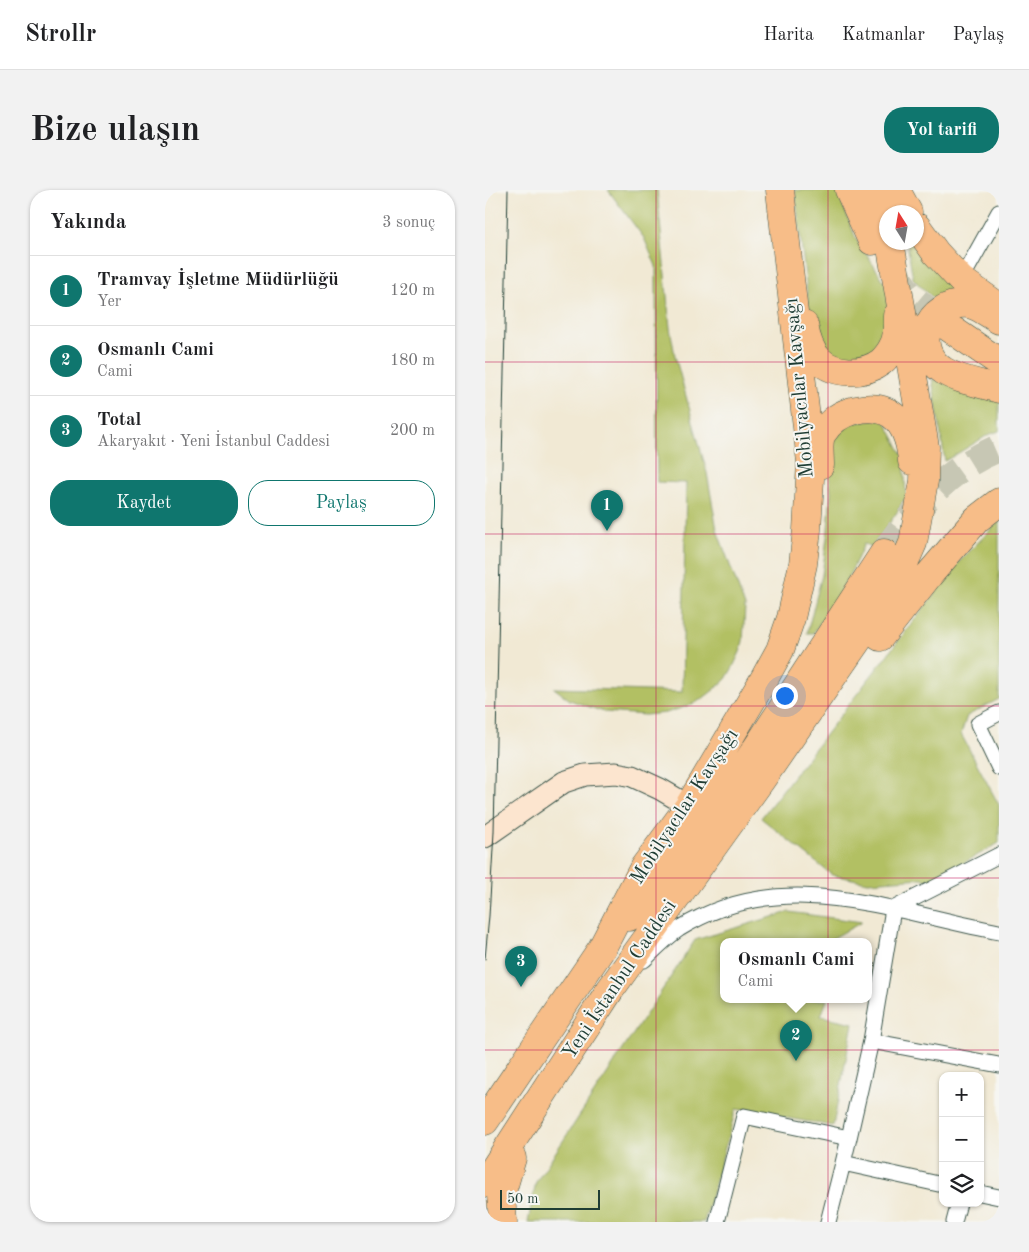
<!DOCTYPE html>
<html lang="tr">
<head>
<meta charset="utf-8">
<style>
  :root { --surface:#fff; --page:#f2f2f2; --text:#202124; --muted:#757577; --line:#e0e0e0; --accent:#0f766e }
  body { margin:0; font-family:"Old Standard TT",serif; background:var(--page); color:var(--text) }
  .controls { position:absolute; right:15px; bottom:15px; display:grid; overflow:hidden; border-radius:10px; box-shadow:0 1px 4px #0004 }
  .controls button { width:45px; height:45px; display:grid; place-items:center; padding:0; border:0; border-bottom:1px solid var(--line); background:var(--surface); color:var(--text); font:25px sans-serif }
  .compass { position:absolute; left:394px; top:15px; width:45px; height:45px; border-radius:50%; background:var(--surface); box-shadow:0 1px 4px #0004; rotate:349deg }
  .scale { position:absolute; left:15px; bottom:12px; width:100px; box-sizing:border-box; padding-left:5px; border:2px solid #1f3d34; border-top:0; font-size:14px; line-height:18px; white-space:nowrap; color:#1f3d34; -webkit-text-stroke:4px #f6f6f2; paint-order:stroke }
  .you { position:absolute; left:299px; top:505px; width:18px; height:18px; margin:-12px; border:4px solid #fff; border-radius:50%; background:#1a73e8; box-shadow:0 0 0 8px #1a73e833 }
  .badge { display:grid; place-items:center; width:32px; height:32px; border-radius:50%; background:var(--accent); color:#fff; font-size:16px; font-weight:700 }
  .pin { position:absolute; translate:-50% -41px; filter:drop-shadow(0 1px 2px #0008) }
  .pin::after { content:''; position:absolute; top:26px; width:18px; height:15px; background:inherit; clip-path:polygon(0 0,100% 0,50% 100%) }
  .popup { position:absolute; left:235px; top:748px; width:152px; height:65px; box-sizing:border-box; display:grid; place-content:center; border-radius:10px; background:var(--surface); filter:drop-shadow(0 1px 4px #0005); font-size:16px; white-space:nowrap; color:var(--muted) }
  .popup b { font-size:19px; color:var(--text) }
  .popup::after { content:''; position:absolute; left:50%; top:100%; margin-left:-10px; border:10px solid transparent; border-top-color:var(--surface) }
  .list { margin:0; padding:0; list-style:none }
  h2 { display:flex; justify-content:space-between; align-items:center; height:65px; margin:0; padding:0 20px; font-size:21px }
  h2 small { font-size:16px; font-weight:400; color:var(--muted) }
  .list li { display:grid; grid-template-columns:32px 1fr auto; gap:15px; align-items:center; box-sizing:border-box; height:70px; padding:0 20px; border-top:1px solid var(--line) }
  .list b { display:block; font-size:19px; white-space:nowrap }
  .list p { margin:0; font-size:16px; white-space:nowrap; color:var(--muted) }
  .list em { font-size:16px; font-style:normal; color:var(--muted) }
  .actions { display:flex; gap:10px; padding:15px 20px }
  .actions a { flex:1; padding:11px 0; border:1px solid var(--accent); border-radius:20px; text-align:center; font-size:18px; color:var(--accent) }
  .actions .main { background:var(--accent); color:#fff }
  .icon { flex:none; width:28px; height:28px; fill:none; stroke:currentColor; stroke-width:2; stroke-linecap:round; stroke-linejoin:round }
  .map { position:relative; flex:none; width:514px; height:1032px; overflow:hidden; border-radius:20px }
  header { display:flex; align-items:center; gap:30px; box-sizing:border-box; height:70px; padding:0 25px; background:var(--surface); border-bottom:1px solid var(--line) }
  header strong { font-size:24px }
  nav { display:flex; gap:28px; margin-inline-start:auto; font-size:18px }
  .intro { display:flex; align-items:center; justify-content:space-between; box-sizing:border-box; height:120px; padding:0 30px }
  h1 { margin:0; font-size:35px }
  .button { padding:12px 22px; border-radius:20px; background:var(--accent); color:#fff; font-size:18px; font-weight:700 }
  main { display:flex; gap:30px; padding:0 30px }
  aside { flex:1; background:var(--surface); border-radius:20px; box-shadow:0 1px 4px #0004 }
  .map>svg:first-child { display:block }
  .green { fill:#b2c063; stroke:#687e4c }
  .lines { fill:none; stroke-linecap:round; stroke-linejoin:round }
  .highway-tunnel { stroke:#c7c7b4; stroke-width:28; stroke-dasharray:28 14; stroke-linecap:butt }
  .street-casing { stroke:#3e574c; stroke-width:17 }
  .secondary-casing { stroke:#3e574c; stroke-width:23 }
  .highway-casing { stroke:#3e574c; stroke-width:29 }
  .street { stroke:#fff; stroke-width:15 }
  .secondary { stroke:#fce5cf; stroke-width:21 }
  .highway { stroke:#f7bd88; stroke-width:28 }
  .tram { stroke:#1f3d34; stroke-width:1 }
  .grid { fill:none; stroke:#c2185b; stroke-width:1; stroke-opacity:0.55 }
  .labels { text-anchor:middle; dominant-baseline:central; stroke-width:4; stroke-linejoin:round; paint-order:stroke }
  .street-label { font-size:20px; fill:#1f3d34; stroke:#f6f6f2 }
</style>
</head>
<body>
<header>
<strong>Strollr</strong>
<nav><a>Harita</a><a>Katmanlar</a><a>Paylaş</a></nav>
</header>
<div class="intro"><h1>Bize ulaşın</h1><a class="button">Yol tarifi</a></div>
<main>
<aside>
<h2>Yakında<small>3 sonuç</small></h2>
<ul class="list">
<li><span class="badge">1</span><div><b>Tramvay İşletme Müdürlüğü</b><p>Yer</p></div><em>120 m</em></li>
<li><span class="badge">2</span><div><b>Osmanlı Cami</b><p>Cami</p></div><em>180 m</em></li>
<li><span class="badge">3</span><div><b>Total</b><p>Akaryakıt · Yeni İstanbul Caddesi</p></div><em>200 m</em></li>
</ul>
<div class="actions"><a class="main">Kaydet</a><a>Paylaş</a></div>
</aside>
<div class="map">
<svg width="514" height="1032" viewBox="0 0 514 1032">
  <rect width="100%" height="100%" fill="#f6f6f2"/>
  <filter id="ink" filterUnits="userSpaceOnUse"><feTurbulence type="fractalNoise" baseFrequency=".02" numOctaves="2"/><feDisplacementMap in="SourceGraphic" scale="10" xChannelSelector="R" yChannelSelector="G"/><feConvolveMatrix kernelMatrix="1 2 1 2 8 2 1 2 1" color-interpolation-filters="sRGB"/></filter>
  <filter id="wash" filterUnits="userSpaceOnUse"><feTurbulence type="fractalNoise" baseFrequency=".0096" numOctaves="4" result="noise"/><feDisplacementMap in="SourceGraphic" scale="20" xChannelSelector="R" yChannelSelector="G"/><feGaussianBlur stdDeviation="1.12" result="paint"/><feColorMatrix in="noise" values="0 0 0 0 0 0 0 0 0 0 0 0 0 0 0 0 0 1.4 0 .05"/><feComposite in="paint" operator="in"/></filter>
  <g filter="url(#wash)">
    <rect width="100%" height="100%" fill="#f1e9d4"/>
    <path class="green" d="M123,0h49l13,138 5,28 32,117 10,57 28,76 -2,35 -3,11 -7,15 -7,12 -11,10 -13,10 -14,7 -22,7 -21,2 -41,-3 -34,-12 -16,-12 128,4 4,-209 -29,-1 -1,-216 -12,-28z
      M310,0h42l19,49 32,48v30l-2,15 -13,24 -36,5 -25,-27z
      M432,52l39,48 -23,8 -20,-19 -6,-36z
      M447,189l67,19v33l-11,4 -43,26z
      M399,229l20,38 2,42 -33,48 -9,-3c-14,32 -30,61 -51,89h-6l15,-58 6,-45 3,-38 -2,-21 -3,-15 12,-31z
      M514,331v178l-32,17 -6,18 38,71v38l-69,39 -8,-4 -54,4 -36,-7 -71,-57 199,-257z
      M304,722l73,10 -36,20h-103v58h104l-6,16 32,7 -20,103 -97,-17 -32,113h-176l8,-40 159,-242z"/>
  </g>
  <g filter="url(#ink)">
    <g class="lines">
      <path class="highway-tunnel" d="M406,79l20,27 37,31
        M399,363c32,-45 62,-84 115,-105"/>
      <g class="street-casing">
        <path id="street" d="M476,90l38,-68
          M514,523l-21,11 21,44
          M408,719l106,-54
          M159,770c11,-11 22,-22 35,-31 103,-65 212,-17 320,3
          M386,851l128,24
          M364,948l-6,25 100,22
          M495,1003l19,4
          M232,1032l27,-106 105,22 22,-97 22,-132
          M343,1032l15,-59
          M469,1032l5,-19"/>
      </g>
      <g class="secondary-casing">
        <path id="secondary" d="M0,647l79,-55 21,-7 31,-2 16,3 28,13 29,17"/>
      </g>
      <g class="highway-casing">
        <path id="highway" d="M364,0l23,51
          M392,0l10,37
          M411,0l12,22
          M432,37l19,26 25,27 38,27
          M514,130c-9,-5 -21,-15 -31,-16 -42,-3 -58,46 -24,67 16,10 37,12 55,18
          M319,135c2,12 6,26 15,35 16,15 45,15 62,2 4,-3 10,-11 12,-16 5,-8 4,-21 4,-30
          M463,137l51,35
          M335,275c0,-9 -2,-24 2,-31 8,-13 19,-21 34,-24 38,-9 53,17 56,51
          M395,447l49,-62 48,-56 22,-17
          M144,727l34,-38 44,-55 177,-271
          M0,931l117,-173 42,-81 45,-61 74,-125 17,-31 11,-32 12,-54 4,-34 4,-68 -31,-272
          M0,993l125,-193 151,-210 121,-175 17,-30 14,-32 11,-62 1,-34 -35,-205
          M18,1032l-2,-27 11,-37"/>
      </g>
      <use href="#street" class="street"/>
      <use href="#secondary" class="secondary"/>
      <use href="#highway" class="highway"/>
      <path class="tram" d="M0,769l4,-43 5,-84 14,-642"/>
    </g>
  </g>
  <path class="grid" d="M171,0v1032M343,0v1032M0,172h514M0,344h514M0,516h514M0,688h514M0,860h514"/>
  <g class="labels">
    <g class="street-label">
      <text transform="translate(315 198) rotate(-95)">Mobilyacılar Kavşağı</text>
      <text transform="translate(200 617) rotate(-57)">Mobilyacılar Kavşağı</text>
      <text transform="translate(135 790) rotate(-56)">Yeni İstanbul Caddesi</text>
    </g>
  </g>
</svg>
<div class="controls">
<button>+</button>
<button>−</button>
<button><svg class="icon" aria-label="layers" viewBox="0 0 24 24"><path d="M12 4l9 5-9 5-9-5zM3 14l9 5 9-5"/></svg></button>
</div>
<svg class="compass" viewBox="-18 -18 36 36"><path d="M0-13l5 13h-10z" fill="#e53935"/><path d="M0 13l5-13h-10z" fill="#757577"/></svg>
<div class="scale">50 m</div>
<div class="you"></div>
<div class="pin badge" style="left:122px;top:341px">1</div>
<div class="pin badge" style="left:311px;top:871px">2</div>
<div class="popup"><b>Osmanlı Cami</b>Cami</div>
<div class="pin badge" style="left:36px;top:797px">3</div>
</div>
</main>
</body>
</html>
